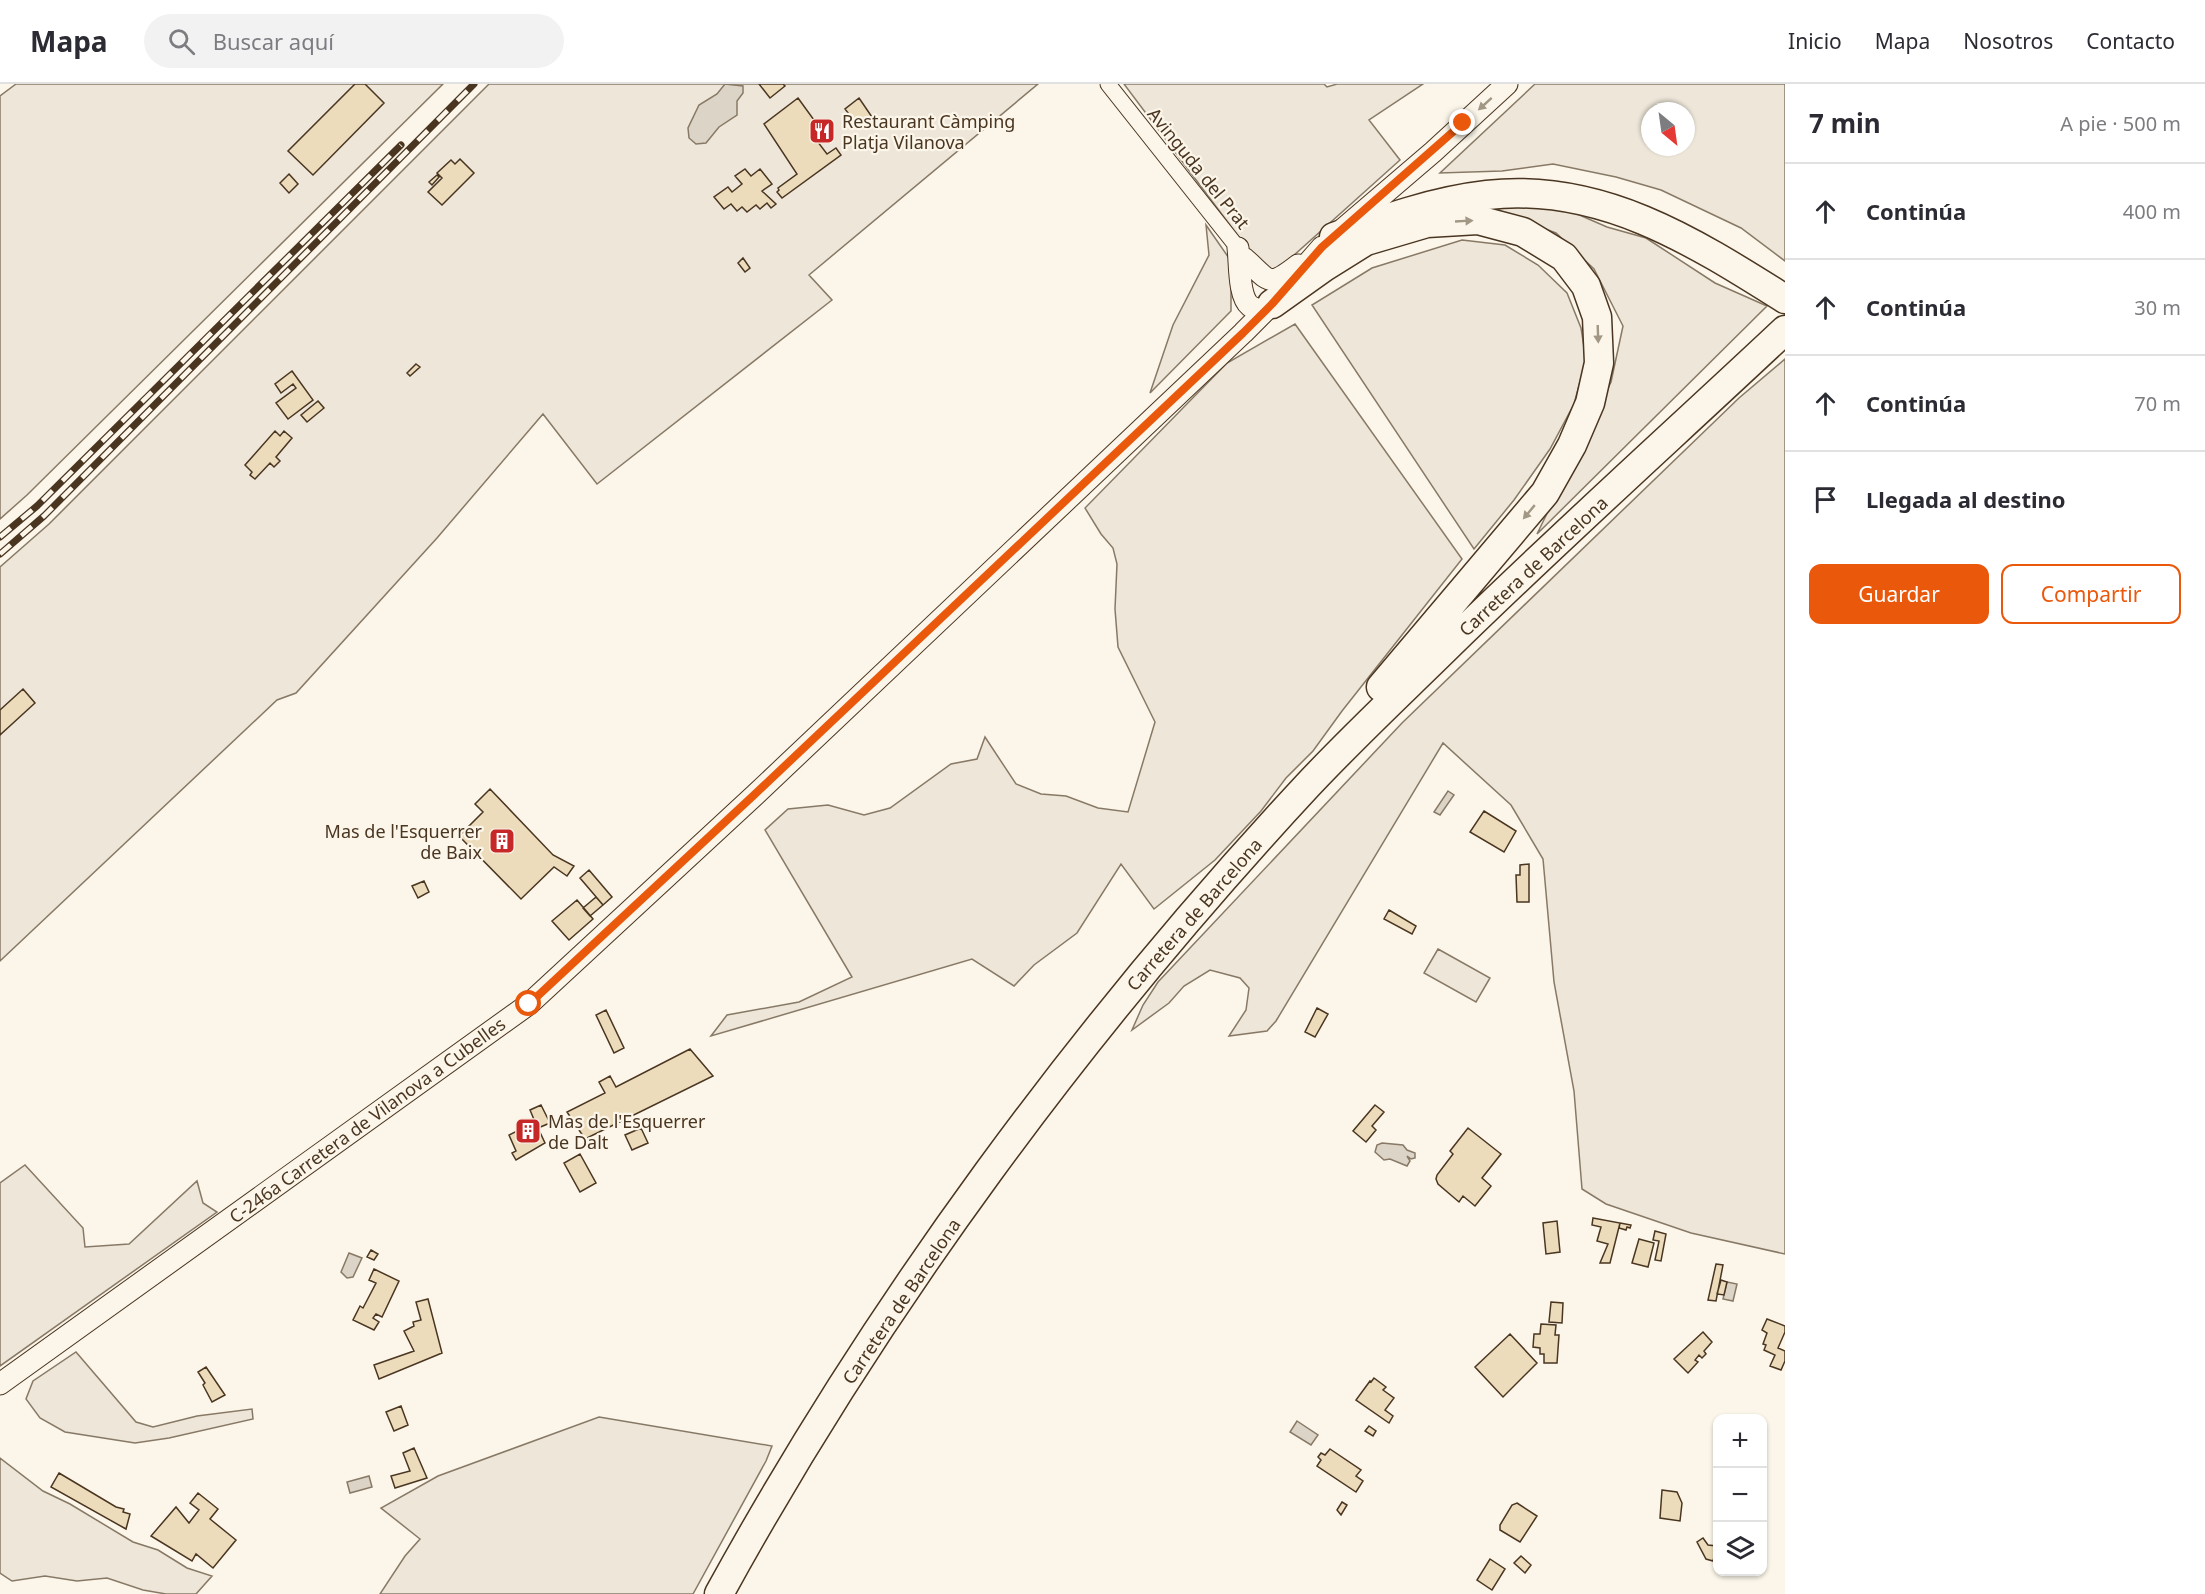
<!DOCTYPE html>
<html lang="es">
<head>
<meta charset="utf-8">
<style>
  :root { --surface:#fff; --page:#f2f2f3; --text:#2b2b33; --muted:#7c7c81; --line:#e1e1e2; --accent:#ea580c }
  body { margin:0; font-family:"Noto Sans",sans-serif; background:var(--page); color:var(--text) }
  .controls { position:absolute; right:18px; bottom:18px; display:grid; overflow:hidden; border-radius:12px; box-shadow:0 2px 4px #0004 }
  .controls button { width:54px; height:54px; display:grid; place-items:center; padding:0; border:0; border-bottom:2px solid var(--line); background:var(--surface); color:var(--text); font:30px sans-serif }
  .compass { position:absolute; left:1641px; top:18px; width:54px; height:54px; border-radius:50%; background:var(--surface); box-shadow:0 2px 4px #0004; rotate:151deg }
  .stop { position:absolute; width:18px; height:18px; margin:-14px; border:4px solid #ea580c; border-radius:50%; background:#fff }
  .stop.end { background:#ea580c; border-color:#fff; box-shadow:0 2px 6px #0008 }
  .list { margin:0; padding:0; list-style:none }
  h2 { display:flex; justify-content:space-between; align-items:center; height:78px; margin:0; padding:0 24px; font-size:26px }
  h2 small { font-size:20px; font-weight:400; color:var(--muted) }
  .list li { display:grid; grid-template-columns:39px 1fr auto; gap:18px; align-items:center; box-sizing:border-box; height:96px; padding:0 24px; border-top:2px solid var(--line) }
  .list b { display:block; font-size:22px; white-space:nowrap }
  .list em { font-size:20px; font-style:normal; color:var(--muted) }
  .actions { display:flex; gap:12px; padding:18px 24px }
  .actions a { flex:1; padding:14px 0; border:2px solid var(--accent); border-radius:12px; text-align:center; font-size:21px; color:var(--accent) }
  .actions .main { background:var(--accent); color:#fff }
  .icon { flex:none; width:33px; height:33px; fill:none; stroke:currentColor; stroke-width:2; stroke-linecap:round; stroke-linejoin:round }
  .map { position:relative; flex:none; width:1785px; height:1510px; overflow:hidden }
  header { display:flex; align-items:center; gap:36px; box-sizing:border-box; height:84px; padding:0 30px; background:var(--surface); border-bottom:2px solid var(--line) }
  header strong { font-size:28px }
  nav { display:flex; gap:33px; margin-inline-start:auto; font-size:21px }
  .search { width:420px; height:54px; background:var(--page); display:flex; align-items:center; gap:15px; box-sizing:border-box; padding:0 21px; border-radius:33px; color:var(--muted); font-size:22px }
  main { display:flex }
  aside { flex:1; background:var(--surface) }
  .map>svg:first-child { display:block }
  .green { fill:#ede6d9; stroke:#887966; stroke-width:1.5; fill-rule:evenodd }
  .water { fill:#dcd4c6; stroke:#887966; stroke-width:1.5 }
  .building { fill:#ecdcbc; stroke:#4a3520; stroke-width:1.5 }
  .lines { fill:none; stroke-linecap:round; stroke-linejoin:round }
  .street-casing { stroke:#4a3520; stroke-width:17 }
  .secondary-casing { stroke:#4a3520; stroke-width:23 }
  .highway-casing { stroke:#4a3520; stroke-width:31 }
  .street { stroke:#fbf6e9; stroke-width:15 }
  .secondary { stroke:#fbf6e9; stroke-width:21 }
  .highway { stroke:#fbf6e9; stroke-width:28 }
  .rail-casing { stroke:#4a3520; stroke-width:7 }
  .rail { stroke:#fbf6e9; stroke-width:4.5; stroke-dasharray:14; stroke-linecap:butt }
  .oneway { fill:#a29684 }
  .route { stroke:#ea580c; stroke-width:8 }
  .labels { text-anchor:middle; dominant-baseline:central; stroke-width:4.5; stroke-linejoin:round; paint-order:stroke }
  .poi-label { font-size:18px; fill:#4a3520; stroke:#fbf6e9; text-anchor:start }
  .street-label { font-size:18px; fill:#4a3520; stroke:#fbf6e9 }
</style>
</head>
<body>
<header>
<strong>Mapa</strong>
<div class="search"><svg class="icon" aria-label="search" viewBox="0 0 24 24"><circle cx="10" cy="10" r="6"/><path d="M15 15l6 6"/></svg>Buscar aquí</div>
<nav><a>Inicio</a><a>Mapa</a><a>Nosotros</a><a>Contacto</a></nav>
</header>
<main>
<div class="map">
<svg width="1785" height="1510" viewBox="0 0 1785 1510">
  <rect width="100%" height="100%" fill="#fbf6e9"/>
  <path class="green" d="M16,0h427l-416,411 -27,24v-423z
    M489,0h549l-229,191 23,25 -235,184 -54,-70 -106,124 -141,155 -19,7 -277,261v-394l49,-43z
    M1124,0h200l3,3 10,-3h86l-54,36 31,40 -127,114 -16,-13z
    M1535,0h250v177l-44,-33 -80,-38 -45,-13 -63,-13 -51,7 -62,2zM1650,27h36v36h-36z
    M1533,120l35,6 39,17 39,11 69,45 52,23 -230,228 74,-152 12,-56 -29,-57 -38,-36 -65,-24z
    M1206,141l25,36v50l-81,82 23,-68 36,-70z
    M1462,156l43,5 33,20 29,28 14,35 5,32 -12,44 -24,45 -36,51 -40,49 -162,-244 60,-37z
    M1295,240l167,235 -120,152 -29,40 -27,27 -25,33 -46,49 -61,49 -33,-45 -44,69 -43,32 -20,21 -42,-27 -261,77 16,-21 72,-13 53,-25 -87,-147 23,-21 40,-4 36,10 26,-7 61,-44 26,-5 8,-22 31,47 25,10 25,2 32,12 30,4 27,-90 -37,-75 -3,-38 2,-45 -4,-16 -12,-14 -16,-26 142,-145z
    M1785,275v895l-94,-21 -85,-29 -24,-15 -8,-98 -20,-109 -11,-123 -32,-54 -68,-62 -167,278 -9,10 -38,5 17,-26 3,-22 -9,-10 -30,-8 -26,16 -15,17 -37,27 11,-25 15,-23 244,-259 337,-325z
    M1438,865l52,29 -14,24 -52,-29z
    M25,1081l58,63 2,19 44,-3 68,-63 6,22 14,9 -217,154v-183z
    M76,1268l60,70 17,5 44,-11 55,-7 1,10 -84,19 -34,5 -70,-11 -25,-14 -14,-19 7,-18z
    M599,1333l173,29 -6,15 -73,133h-313l25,-38 15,-17 -39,-31 57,-32z
    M0,1374l43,33 27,13 63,38 25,8 29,18 25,8 -16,18h-30l-23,-4 -36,-12 -30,3 -32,-5 -33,5 -12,-8z"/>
  <path class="water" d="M725,0l18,2v7l-6,8v14l-18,12 -13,16 -10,1 -7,-6 -1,-10 11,-23 18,-11z
    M1448,707l6,4 -14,20 -6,-3z
    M1382,1059l21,2 4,5 8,3v5l-4,1 -4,-3 3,5 -3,5 -17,-7 -6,1 -9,-8 2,-7z
    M349,1169l13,5 -9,19 -6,1 -6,-6z
    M1727,1198l10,2 -4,17 -10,-2z
    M1297,1337l21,14 -7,10 -21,-13z
    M369,1392l3,11 -22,6 -3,-11z"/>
  <path class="building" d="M355,0h10l19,19 -71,72 -25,-24z
    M759,0h24l2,2 -15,12z
    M798,14l24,33 -8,6 13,17 9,-6 5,7 -59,43 -5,-6 2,-2 -1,-2 19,-14 -33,-50z
    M859,14l13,19 -14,9 -13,-17z
    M460,75l14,14 -32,32 -14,-13 14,-14 -5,-5 14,-13 4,4z
    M745,85l6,7 9,-7 12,15 -10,7 14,13 -5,4 -4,-5 -7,6 -4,-4 -9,7 -5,-5 -5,4 -6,-7 -7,5 -10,-12 14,-10 4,5 10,-8 -7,-8z
    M289,90l9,10 -9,9 -9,-10z
    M437,91l2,2 -7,8 -3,-3z
    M743,174l7,10 -5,4 -7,-9z
    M416,280l4,3 -10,9 -3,-3z
    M292,287l21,29 -25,19 -12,-16 20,-15 -3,-4 -12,9 -6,-9z
    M318,317l6,7 -17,14 -6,-7z
    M275,347l5,5 4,-5 8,7 -16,19 4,4 -6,6 -4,-4 -15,16 -5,-4 2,-3 -7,-7z
    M23,605l12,14 -35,32v-25z
    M490,705l63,66 21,11 -7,10 -13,-9 -33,32 -62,-63 24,-24 -8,-8z
    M1484,727l32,20 -12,21 -34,-20z
    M1529,780v38h-12l-1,-27h4v-10z
    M589,786l23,27 -9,8 -23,-27z
    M424,797l5,11 -11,6 -6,-12z
    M596,813l7,8 -13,11 -7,-8z
    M577,816l16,19 -24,21 -17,-19z
    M1389,826l27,16 -4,8 -28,-15z
    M1317,924l11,6 -13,23 -10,-5z
    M606,926l18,38 -10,5 -18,-38z
    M690,965l23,27 -128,63 -18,-27 38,-19 -6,-11 11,-6 6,11z
    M541,1021l9,18 -12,5 7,15 -29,17 -4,-7 4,-2 -7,-16 26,-13 -5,-12z
    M1375,1021l9,7 -12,14 4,4 -10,12 -13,-11z
    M641,1044l7,15 -16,7 -7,-15z
    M1468,1044l33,26 -19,24 9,8 -16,20 -12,-10 -4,6 -21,-18 -2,-5 1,-4 16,-21 -3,-3z
    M580,1070l16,29 -16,9 -16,-29z
    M1593,1134l27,5 -10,40h-10l8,-19 -11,-3 4,-14 -9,-2z
    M1557,1137l3,31 -14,2 -3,-31z
    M1620,1139l11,2 -1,3 -3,-1 -1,3 -7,-2z
    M1655,1147l11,3 -5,27 -6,-1 4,-19 -6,-1z
    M1639,1155l15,4 -6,24 -16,-4z
    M371,1166l7,4 -4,6 -7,-3z
    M1716,1180l7,1 -7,36 -8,-1z
    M374,1185l25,12 -17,36 -6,-3 -3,4 6,4 -5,8 -21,-10 7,-14 3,2 13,-25 -7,-3z
    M1721,1196l6,2 -3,13 -7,-1z
    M428,1215l14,54 -63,26 -5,-14 40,-14 -10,-20 10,-5 -1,-4 8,-2 -5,-18z
    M1551,1218l12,1 -1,20 -13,-1z
    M1767,1235l18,7v6l-7,16 7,3v10l-4,9 -11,-4 5,-11 -11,-5 2,-5 -3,-1 4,-11 -5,-3z
    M1541,1240l15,1 -1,10h4l-2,28h-13v-9h-4v-6l-7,-1 1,-13h6z
    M1703,1248l9,10 -8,9 2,3 -4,4 -3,-3 -4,5 3,2 -10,11 -14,-14z
    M1510,1250l27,29 -34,34 -28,-30z
    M206,1283l19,28 -13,7 -9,-17 2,-2 -7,-11z
    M1374,1294l12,9 -3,3 11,8 -9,12 8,6 -4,7 -33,-23 14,-19 1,1z
    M401,1322l7,19 -14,6 -8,-19z
    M1369,1342l7,5 -3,5 -8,-5z
    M414,1364l13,30 -32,10 -4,-12 19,-5 -7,-18z
    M1330,1365l31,21 -5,6 7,5 -7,11 -39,-26 4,-6 -3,-3 3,-4 4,2z
    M59,1389l57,34 8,2 -1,3 7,2 -4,15 -75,-42z
    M1662,1406l15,2 5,11 -2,18 -20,-3z
    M198,1409l20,16 -8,10 26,21 -23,28 -17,-14 -4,7 -41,-25 25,-29 13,16 10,-13 -9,-7z
    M1342,1418l5,3 -6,10 -4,-5z
    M1517,1419l20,13 -17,26 -20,-12v-5l12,-20z
    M1703,1454l5,7 9,1 -4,15 -7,-2 -9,-17z
    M1521,1472l10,9 -6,8 -11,-10z
    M1490,1475l15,10 -13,21 -15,-10z"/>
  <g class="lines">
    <g class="street-casing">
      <path id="street" d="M1108,0l130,164"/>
    </g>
    <g class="secondary-casing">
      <path id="secondary" d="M1343,145l90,-77 74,-68
        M1238,164c2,15 0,48 12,58 4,2 9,4 13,6
        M1244,174c26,23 23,31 54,7
        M0,1300l529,-380 226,-209 488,-462 29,-29 50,-57"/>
    </g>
    <g class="highway-casing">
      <path id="highway" d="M1334,153c50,-18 100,-36 153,-42 113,-13 206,46 298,104
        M1366,157l61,-18 51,-3 45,12 41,25 22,29 11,31 2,46 -9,40 -18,42 -27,48 -164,194
        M1272,220l52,-37 53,-33
        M719,1510c159,-290 363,-566 588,-808 44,-47 91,-91 137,-136 111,-109 227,-213 341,-320"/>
    </g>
    <use href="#street" class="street"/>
    <use href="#secondary" class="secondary"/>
    <use href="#highway" class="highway"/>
    <g class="rail-casing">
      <path id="rail" d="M0,453l37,-31 364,-361
        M0,470l44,-38 430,-432"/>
    </g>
    <use href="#rail" class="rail"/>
  </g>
  <defs><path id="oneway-solid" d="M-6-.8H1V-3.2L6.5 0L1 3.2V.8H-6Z" transform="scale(1.5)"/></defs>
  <g class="oneway">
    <use href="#oneway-solid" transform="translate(1485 20) rotate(138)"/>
    <use href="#oneway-solid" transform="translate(1464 137) rotate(-3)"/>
    <use href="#oneway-solid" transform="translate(1598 250) rotate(88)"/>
    <use href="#oneway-solid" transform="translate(1529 428) rotate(130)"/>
  </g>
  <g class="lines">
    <path class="route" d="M529,920l225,-209 489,-462 29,-29 50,-57 141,-124"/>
  </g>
  <defs>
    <g id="restaurant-square" transform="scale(1.35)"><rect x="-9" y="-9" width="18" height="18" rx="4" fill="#c62828" stroke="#fbf6e9"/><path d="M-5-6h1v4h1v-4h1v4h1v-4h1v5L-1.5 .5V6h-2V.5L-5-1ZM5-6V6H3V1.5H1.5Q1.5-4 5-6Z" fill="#fff"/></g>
    <g id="building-square" transform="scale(1.35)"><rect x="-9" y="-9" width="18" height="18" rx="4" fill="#c62828" stroke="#fbf6e9"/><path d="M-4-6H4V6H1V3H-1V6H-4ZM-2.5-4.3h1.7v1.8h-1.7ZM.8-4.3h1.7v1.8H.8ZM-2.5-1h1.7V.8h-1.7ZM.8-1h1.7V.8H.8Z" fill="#fff"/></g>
  </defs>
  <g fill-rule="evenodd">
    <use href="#restaurant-square" x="822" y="47"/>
    <use href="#building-square" x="502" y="757"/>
    <use href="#building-square" x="528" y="1047"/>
  </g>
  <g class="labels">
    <g class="poi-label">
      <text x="842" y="37">Restaurant Càmping<tspan x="842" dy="21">Platja Vilanova</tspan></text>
      <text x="482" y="747" text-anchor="end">Mas de l'Esquerrer<tspan x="482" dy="21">de Baix</tspan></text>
      <text x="548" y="1037">Mas de l'Esquerrer<tspan x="548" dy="21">de Dalt</tspan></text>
    </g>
    <g class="street-label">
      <text transform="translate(1199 84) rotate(51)">Avinguda del Prat</text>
      <text transform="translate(1533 482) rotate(-43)">Carretera de Barcelona</text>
      <text transform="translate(1194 830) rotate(-49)">Carretera de Barcelona</text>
      <text transform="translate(367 1036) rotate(-36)">C-246a Carretera de Vilanova a Cubelles</text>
      <text transform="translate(901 1217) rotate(-56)">Carretera de Barcelona</text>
    </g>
  </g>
</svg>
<div class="controls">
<button>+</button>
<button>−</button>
<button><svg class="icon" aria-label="layers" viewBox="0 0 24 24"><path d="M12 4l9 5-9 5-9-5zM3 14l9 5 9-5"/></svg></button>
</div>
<svg class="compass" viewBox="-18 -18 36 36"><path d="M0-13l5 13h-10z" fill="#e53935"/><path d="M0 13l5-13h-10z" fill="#7c7c81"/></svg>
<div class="stop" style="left:529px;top:920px"></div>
<div class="stop end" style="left:1463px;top:39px"></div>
</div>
<aside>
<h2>7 min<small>A pie · 500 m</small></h2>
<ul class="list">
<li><svg class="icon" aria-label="ahead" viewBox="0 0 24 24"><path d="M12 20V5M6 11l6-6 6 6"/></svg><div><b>Continúa</b></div><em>400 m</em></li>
<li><svg class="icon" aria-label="ahead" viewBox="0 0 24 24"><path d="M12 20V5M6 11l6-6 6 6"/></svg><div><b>Continúa</b></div><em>30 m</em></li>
<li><svg class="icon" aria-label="ahead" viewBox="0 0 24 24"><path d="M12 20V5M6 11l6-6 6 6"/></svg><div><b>Continúa</b></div><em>70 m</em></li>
<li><svg class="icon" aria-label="arrive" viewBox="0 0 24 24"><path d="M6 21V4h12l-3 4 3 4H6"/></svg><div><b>Llegada al destino</b></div></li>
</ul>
<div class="actions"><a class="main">Guardar</a><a>Compartir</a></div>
</aside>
</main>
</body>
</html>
